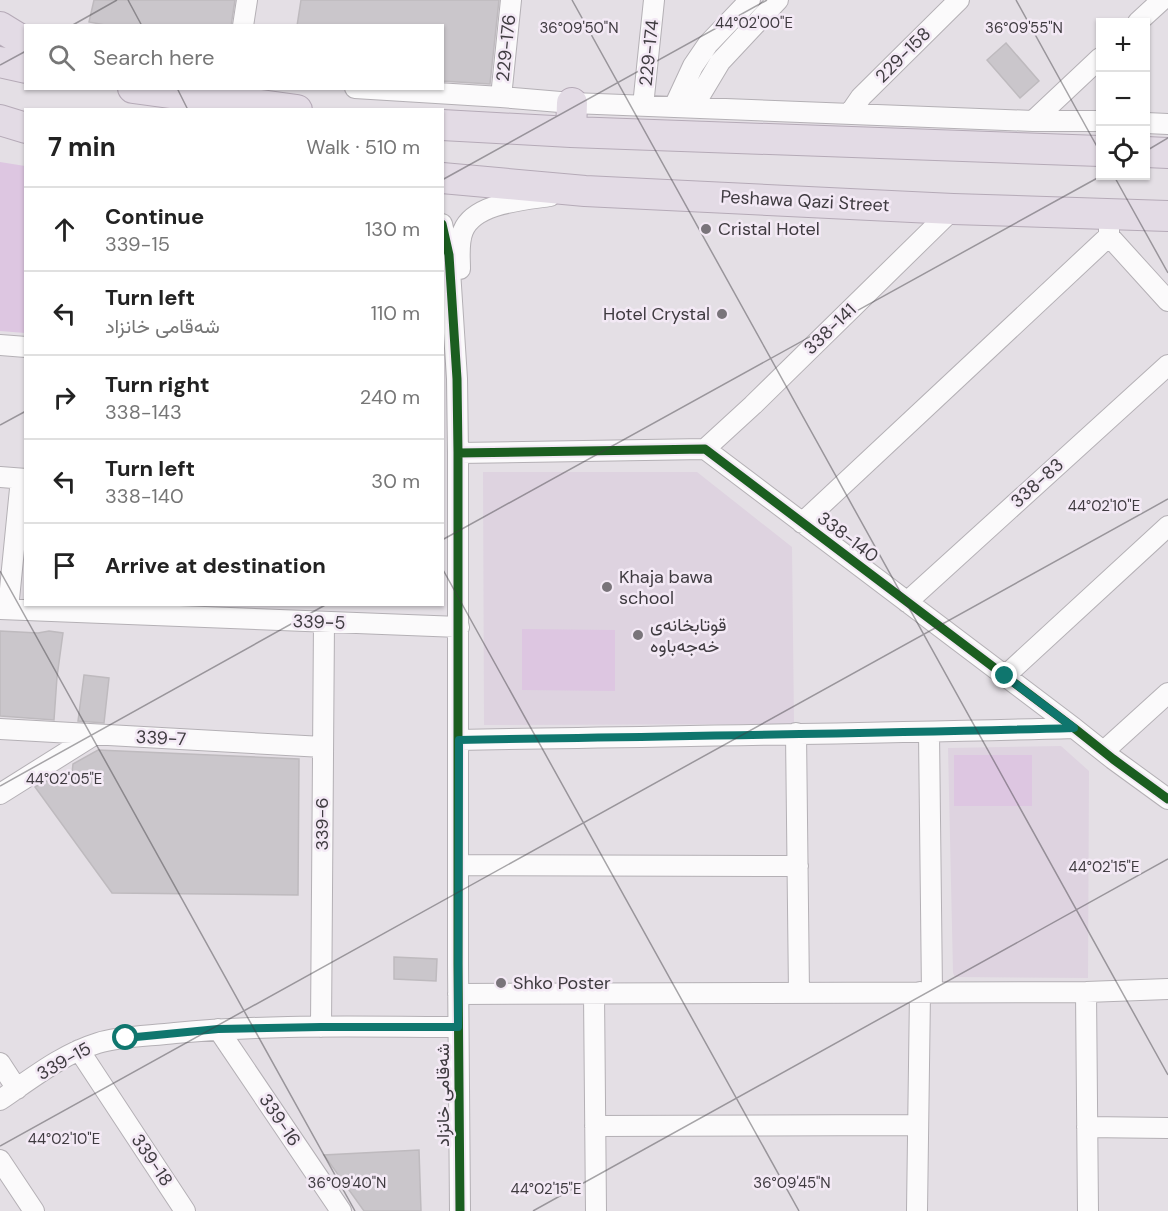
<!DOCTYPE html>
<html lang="en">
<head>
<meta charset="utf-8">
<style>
  :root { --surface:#fff; --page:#f6f6f6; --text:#222; --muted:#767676; --line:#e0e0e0 }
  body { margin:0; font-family:"DM Sans",Vazirmatn,sans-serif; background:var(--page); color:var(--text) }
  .controls { position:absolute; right:18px; top:18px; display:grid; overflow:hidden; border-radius:0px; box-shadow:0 2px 4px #0004 }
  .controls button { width:54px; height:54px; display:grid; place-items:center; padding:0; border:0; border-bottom:2px solid var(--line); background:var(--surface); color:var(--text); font:30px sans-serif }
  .stop { position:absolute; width:18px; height:18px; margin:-14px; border:4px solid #0f766e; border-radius:50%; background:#fff }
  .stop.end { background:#0f766e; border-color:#fff; box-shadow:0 2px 6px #0008 }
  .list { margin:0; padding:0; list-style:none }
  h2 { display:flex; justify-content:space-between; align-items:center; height:78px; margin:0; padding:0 24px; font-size:26px }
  h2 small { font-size:20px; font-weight:400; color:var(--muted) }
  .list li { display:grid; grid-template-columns:39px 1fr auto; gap:18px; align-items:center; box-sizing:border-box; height:84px; padding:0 24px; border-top:2px solid var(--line) }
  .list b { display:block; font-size:22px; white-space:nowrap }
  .list p { margin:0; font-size:20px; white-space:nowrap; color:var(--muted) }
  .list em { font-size:20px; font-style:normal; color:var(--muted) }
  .icon { flex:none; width:33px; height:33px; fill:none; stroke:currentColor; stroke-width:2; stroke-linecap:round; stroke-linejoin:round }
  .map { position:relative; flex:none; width:1168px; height:1211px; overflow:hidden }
  .search { position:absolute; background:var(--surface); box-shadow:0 2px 4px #0004; left:24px; top:24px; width:420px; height:66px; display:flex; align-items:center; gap:15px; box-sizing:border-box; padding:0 21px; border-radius:0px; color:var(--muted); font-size:22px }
  .panel { position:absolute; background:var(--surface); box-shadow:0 2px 4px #0004; left:24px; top:108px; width:420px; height:498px; border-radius:0px }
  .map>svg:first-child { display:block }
  .built { fill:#ded3e0 }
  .green { fill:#ddc6e1 }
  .building { fill:#cac6cb; stroke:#bebabe; stroke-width:1.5 }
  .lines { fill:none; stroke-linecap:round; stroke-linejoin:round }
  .minor-casing { stroke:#b4b0b5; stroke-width:22 }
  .highway-casing { stroke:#b5aab7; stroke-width:32 }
  .minor { stroke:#fbfafb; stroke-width:20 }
  .highway { stroke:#e3dbe5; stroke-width:30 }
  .cycleway-casing { stroke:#f3e9f5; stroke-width:13 }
  .cycleway { stroke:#1b5e20; stroke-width:9 }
  .route { stroke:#0f766e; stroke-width:8 }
  .ticks { fill:none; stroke:#3f3b40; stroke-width:1.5; stroke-opacity:0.45 }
  .poi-dot { fill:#79747a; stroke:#f3e9f5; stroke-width:2 }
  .labels { text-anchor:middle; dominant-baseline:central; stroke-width:5; stroke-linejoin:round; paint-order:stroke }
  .street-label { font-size:18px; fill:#3f3b40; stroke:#f3e9f5 }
  .poi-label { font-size:18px; fill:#3f3b40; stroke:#f3e9f5; text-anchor:start }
  .ticks-label { font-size:15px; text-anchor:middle; fill:#3f3b40; stroke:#f3e9f5; stroke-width:5; stroke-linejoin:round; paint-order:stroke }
</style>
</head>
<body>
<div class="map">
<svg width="1168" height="1211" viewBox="0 0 1168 1211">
  <rect width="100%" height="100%" fill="#e4dfe5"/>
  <path class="built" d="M483,472h214l95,75 2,177 -310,1z
    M1061,746l28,25 -1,207 -133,-1 -2,-4 -5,-225z"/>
  <path class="green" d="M0,162l25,4v167l-25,-2z
    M522,629l93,1v61l-93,-1z
    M954,755h78v51h-78z"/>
  <path class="building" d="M94,0h141l-4,26 -126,-1 -16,-3z
    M301,0h198l-9,84 -48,-3v-55h-145z
    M1006,43l33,38 -19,17 -33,-38z
    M0,631l38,2 11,-2 14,2 -6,44 -3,43 -54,-4z
    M84,675l25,3 -5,45 -26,-2z
    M98,750l201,9 -1,136 -186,-2 -77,-106 10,-6 26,2 2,-19z
    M394,957l43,2 -1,22 -42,-2z
    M419,1150l2,61h-57l-40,-56z"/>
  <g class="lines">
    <g class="minor-casing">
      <path id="minor" d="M1138,22l24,-22
        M243,26l4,-26
        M355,88l146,9 71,6 461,18h67
        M501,97l10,-97
        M643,106l11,-106
        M674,107l19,-41 15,-22 42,-44
        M693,107l27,-45 58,-62
        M850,113l11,-16 98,-97
        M1033,121l67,-63
        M1146,123l22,1
        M442,224l7,31 8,124 1,74v511l2,247
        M1109,225v11l59,65
        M460,269c0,-12 -2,-26 3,-38 11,-28 61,-31 87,-35
        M0,345l26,2
        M705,449l48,-44 200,-196
        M458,453l247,-4 369,279 39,31 55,40
        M0,477l26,2
        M802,523l307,-287
        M907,602l261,-237
        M0,609l459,18
        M8,609l13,-130
        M1005,676l163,-150
        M0,729l323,18
        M796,733l3,260
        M929,733l3,259
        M459,740c205,-4 410,-6 615,-12
        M1104,751l64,-58
        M0,794l94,-59
        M458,865l340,1
        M1086,992l2,219
        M594,993l2,218
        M458,994l628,-2 82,-3
        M321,1027l3,-405
        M218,1029l123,182
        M79,1050l106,161
        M0,1063l17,26
        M0,1100c31,-21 62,-46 98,-57 22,-7 54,-7 77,-10 94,-9 189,-6 283,-6
        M595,1126l323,-1
        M1087,1127l81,1
        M0,1160l34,51
        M917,1211l3,-219"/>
    </g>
    <g class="highway-casing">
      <path id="highway" d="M0,27l26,16
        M0,62l26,6
        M133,88l164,22
        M0,120l26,8
        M442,125l129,7 529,19
        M571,132l1,-29
        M1146,152l22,1
        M442,178l143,13 368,18 215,7"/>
    </g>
    <use href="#minor" class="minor"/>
    <use href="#highway" class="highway"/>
    <g class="cycleway-casing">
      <path id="cycleway" d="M442,224l7,31 8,124 1,74v511l2,247
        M458,453l247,-4 369,279 39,31 55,40"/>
    </g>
    <use href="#cycleway" class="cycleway"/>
  </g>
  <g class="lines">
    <path class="route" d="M126,1038l92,-9 103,-2h137l1,-287c205,-4 410,-6 615,-12l-69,-52"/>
  </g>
  <path class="ticks" d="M128,0l14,26M572,0l596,1075M1016,0l84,152M71,26l46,-26M0,65l26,-14M177,88l11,22M1146,151l22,-13M1114,176l54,97M442,180l325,-180M0,425l26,-14M442,540l659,-364M442,568l357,643M0,571l355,640M0,786l327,-182M0,1146l1168,-647M533,1211l635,-352"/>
  <g class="poi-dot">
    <circle cx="706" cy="229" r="6"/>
    <circle cx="722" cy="314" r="6"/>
    <circle cx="607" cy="587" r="6"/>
    <circle cx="638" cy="635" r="6"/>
    <circle cx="501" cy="983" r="6"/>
  </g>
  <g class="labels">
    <g class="street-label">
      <text transform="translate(506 48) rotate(-84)">229-176</text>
      <text transform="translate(649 53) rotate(-84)">229-174</text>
      <text transform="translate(903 55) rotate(-45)">229-158</text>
      <text transform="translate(805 201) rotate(3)">Peshawa Qazi Street</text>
      <text transform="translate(830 329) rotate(-44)">338-141</text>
      <text transform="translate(1037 483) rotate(-42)">338-83</text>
      <text transform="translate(848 537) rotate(37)">338-140</text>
      <text transform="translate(319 622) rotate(2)">339-5</text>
      <text transform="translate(161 738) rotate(3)">339-7</text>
      <text transform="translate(322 824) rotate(-90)">339-6</text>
      <text transform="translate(64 1061) rotate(-29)">339-15</text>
      <text transform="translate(443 1095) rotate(-90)">شەقامی خانزاد</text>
      <text transform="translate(280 1120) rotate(56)">339-16</text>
      <text transform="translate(152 1160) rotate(56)">339-18</text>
    </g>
    <g class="poi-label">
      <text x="718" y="229">Cristal Hotel</text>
      <text x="710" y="314" text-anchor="end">Hotel Crystal</text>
      <text x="619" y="577">Khaja bawa<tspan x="619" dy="21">school</tspan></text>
      <text x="650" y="625">قوتابخانەی<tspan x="650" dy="21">خەجەباوە</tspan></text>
      <text x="513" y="983">Shko Poster</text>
    </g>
  </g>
  <g class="ticks-label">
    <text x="754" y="28">44°02'00"E</text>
    <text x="579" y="33">36°09'50"N</text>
    <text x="1024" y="33">36°09'55"N</text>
    <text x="1104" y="511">44°02'10"E</text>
    <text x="64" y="784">44°02'05"E</text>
    <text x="1104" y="872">44°02'15"E</text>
    <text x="64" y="1144">44°02'10"E</text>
    <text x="347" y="1188">36°09'40"N</text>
    <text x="792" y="1188">36°09'45"N</text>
    <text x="546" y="1194">44°02'15"E</text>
  </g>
</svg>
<div class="controls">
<button>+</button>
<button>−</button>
<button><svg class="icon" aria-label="locate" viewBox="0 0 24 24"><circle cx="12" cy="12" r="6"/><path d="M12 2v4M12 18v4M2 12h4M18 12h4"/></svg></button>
</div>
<div class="stop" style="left:126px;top:1038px"></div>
<div class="stop end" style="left:1005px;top:676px"></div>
<div class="search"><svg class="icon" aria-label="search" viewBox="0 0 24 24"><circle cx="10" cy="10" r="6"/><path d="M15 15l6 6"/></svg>Search here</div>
<section class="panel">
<h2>7 min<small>Walk · 510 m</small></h2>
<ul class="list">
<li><svg class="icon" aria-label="ahead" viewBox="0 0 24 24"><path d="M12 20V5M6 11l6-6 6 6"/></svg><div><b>Continue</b><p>339-15</p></div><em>130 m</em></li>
<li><svg class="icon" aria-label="left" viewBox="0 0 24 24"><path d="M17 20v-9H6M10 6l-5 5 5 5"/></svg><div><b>Turn left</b><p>شەقامی خانزاد</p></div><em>110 m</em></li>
<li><svg class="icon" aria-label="right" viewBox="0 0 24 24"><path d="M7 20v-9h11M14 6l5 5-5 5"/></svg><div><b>Turn right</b><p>338-143</p></div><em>240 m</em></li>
<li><svg class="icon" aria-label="left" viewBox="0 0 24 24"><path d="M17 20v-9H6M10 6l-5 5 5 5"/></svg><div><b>Turn left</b><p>338-140</p></div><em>30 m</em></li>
<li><svg class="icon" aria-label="arrive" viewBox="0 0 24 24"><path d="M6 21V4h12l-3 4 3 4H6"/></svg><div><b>Arrive at destination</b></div></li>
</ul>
</section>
</div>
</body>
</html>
